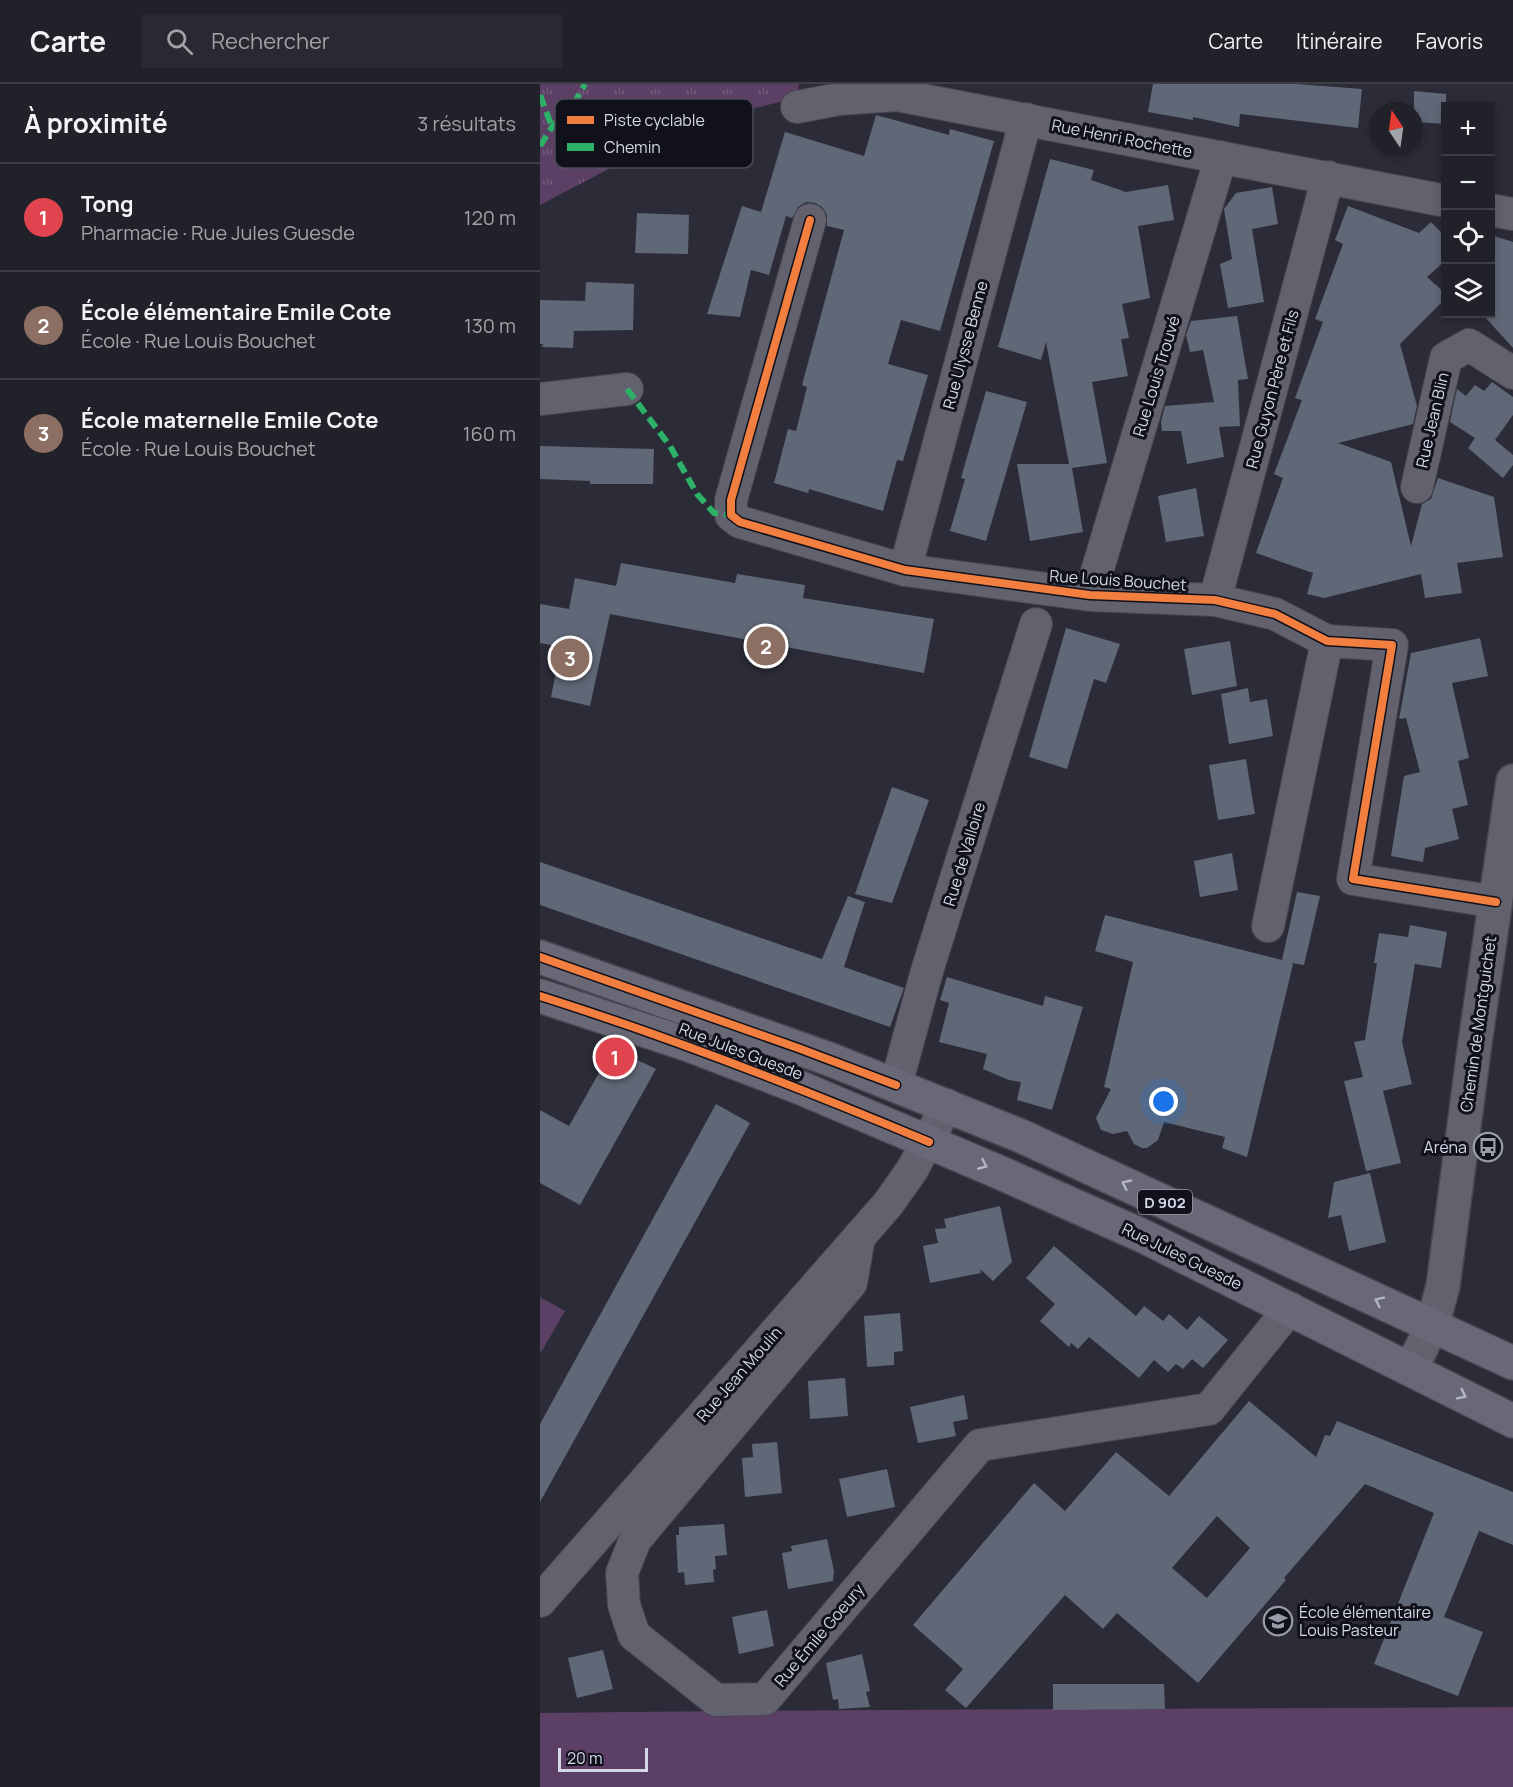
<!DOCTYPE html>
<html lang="fr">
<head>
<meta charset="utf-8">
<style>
  :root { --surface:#202129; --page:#282931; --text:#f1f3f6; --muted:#a2a3a8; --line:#3d3e46; --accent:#ea580c }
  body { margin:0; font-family:Manrope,sans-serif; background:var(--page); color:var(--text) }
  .controls { position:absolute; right:18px; top:18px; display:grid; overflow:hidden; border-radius:0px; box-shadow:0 3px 9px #0003 }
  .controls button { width:54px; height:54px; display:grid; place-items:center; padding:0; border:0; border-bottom:2px solid var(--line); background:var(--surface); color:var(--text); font:30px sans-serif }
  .compass { position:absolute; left:829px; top:18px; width:54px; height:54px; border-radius:50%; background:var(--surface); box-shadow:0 3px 9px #0003; rotate:347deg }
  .scale { position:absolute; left:18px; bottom:15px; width:90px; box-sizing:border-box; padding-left:6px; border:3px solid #d5d7e6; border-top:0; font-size:16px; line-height:21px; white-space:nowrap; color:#d5d7e6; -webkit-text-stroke:4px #10111b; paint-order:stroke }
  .you { position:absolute; left:624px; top:1018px; width:21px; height:21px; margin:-15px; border:4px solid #fff; border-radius:50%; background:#1a73e8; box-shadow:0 0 0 9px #1a73e833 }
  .badge { display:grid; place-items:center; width:39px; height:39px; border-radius:50%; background:var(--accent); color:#fff; font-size:20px; font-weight:700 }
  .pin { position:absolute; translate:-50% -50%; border:3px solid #fff; box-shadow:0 2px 6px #0006 }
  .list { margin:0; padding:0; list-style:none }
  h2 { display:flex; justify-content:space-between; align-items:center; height:78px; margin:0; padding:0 24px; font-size:26px }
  h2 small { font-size:20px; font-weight:400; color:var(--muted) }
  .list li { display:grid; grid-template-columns:39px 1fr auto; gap:18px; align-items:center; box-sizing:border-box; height:108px; padding:0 24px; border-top:2px solid var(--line) }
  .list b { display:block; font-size:22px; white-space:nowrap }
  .list p { margin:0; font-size:20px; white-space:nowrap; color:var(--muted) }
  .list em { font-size:20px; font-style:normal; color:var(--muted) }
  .icon { flex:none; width:33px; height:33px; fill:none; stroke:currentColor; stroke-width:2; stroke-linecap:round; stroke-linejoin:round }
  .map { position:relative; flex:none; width:973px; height:1703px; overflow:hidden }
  header { display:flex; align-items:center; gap:36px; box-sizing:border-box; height:84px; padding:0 30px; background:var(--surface); border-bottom:2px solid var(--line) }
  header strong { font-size:28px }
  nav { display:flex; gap:33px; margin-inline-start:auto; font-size:21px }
  .search { width:420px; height:54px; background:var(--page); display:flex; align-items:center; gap:15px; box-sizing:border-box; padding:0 21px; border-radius:0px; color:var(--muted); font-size:22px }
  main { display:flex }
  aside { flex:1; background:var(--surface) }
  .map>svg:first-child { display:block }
  .park { fill:url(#park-tufts) }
  .garden { fill:#5c3f65 }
  .building { fill:#606776; fill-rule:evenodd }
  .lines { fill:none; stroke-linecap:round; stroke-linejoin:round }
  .street-casing { stroke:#474752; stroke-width:34 }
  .secondary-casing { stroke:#474752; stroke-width:36 }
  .primary-casing { stroke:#474752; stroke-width:36 }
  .street { stroke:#61626d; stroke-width:32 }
  .secondary { stroke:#61626d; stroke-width:33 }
  .primary { stroke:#696876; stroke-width:33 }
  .quiet { stroke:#2db169; stroke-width:6; stroke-dasharray:12 6; stroke-linecap:butt }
  .cycleway-casing { stroke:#10111b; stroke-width:11 }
  .cycleway { stroke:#f27e40; stroke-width:8 }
  .oneway { stroke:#b5b6c4 }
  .labels { text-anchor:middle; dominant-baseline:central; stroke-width:6; stroke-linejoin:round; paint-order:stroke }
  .shield { fill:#10111b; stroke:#9a9ca9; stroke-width:1.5 }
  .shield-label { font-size:15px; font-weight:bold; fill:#d5d7e6 }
  .street-label { font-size:16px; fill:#d5d7e6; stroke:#10111b }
  .poi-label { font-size:16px; fill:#d5d7e6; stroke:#10111b; text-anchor:end }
  .key { fill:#10111b; stroke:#4b4c58; stroke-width:1.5 }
  .key-label { font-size:16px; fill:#d5d7e6 }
</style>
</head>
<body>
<header>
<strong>Carte</strong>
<div class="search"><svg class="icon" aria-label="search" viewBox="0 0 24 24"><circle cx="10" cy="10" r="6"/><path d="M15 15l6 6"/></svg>Rechercher</div>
<nav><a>Carte</a><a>Itinéraire</a><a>Favoris</a></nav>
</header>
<main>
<aside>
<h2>À proximité<small>3 résultats</small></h2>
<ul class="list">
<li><span class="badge" style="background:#e0444e">1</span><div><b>Tong</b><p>Pharmacie · Rue Jules Guesde</p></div><em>120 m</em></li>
<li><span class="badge" style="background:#8d6e63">2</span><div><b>École élémentaire Emile Cote</b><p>École · Rue Louis Bouchet</p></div><em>130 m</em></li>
<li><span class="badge" style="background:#8d6e63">3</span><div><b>École maternelle Emile Cote</b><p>École · Rue Louis Bouchet</p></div><em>160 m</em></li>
</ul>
</aside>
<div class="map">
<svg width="973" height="1703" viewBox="0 0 973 1703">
  <defs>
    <pattern id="park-tufts" width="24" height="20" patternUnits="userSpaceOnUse" patternTransform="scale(1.5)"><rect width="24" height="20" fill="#5c3f65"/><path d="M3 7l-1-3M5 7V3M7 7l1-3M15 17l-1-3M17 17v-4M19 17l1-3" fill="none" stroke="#725a7b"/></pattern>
  </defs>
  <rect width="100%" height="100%" fill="#2b2c37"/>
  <path class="park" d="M0,0h259l-2,14 -67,16 -51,18 -139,73z"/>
  <path class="garden" d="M0,1213l25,14 -25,43z
    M973,1623v80h-973v-74c324,-4 649,-4 973,-6z"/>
  <path class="building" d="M613,0h144l65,5 -4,39 -118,-14 -1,13 -46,-10v3l-45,-8z
    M874,7l32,3v30l-32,-2z
    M336,31l73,20 1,-6 44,12 -54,190 -39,-11 -13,44 40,11 -25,86 -6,-1 -14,51 -74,-22 -1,4 -34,-10 14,-54 8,2 11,-44 -5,-2 42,-155 -17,-4v-11l-5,-8 -7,-4 -9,-1 -8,5 -6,11 -6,-2 -17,59 -18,-5 -11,47 -33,-3 35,-108 19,6 24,-80 79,24z
    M510,75l44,11 -3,10 35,12 42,-7 6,35 -36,6 12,72 -28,6 7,34 -8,1 7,37 -36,6 15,81 -35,5 11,64 -53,9 -13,-77h52l-23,-122 -5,18 -43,-13z
    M732,103l6,37 -26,5 12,73 -36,6 -8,-44 12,-5 -8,-50 12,-16z
    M808,122l71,27 12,-11 15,15v23l-19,17 19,17v4l-46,46 17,62 -4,18 -75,19 53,19 20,84 11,-42 9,-5 7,-21 56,19 9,60 -46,6 5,30 -37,5 -4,-24 -97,24 -17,-4 6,-21 -57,-20 27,-75 -9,-4 28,-74 -7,-2 28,-76 -8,-3 28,-75 -8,-4z
    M97,129l52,2 -1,39 -53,-1z
    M951,151l22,7v106l-28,-31 6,-3z
    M46,198l48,2 -1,46 -59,1 -1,17 -31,-1 1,-3h-3v-44l45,1z
    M697,232l11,63 -10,1 2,46 -21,1 5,30 -37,7 -6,-33h-19l-1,-9 4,-16 49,-4 -11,-52 -13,2 -4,-17 5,-14z
    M952,298l21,15v18l-18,25 18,15v10l-10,13 -35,-30 7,-10 -25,-16 7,-33 9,7 9,-11 9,6z
    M446,307l41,11 -41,139 -36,-10 15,-52 -4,-1z
    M0,362l114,3 -1,35h-63v-3l-50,-2z
    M656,404l8,48 -38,6 -8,-46z
    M81,479l114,20 2,-9 68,11 -2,13 131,21 -10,54 -314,-59 -20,92 -39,-9 10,-50 -21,-4v-39l29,5 6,-31 41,8z
    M526,544l54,16 -14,39 -12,-4 -27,90 -38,-12z
    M940,554l8,38 -36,7 17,75 -11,3 10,44 -16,4 7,30 -34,9 -2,14 -32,-6 13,-80 16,-4 -14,-54 -7,1 12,-66z
    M690,557l7,45 -45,9 -8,-46z
    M708,604l2,14 17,-3 6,37 -44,8 -8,-50z
    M706,675l9,55 -37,6 -9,-55z
    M352,703l37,13 -37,103 -37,-9z
    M692,769l6,37 -38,7 -6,-36z
    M0,778l282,97 26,-63 17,6 -21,65 60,21 -14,39 -350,-122z
    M757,808l23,4 -16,69 -13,-2 2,1 -46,193 -25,-9 3,-11 -61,-15 -6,18 -11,8h-5l-8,-4 -7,-13 -14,3 -12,-4 -5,-12 15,-29 -7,-2 29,-125 -38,-11 10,-36 177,45z
    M870,841l37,7 -6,36 -26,-4 -13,78 10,42 -29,7 18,72 -35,8 -22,-90 19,-4 -9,-35 11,-2 12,-77h-3l5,-30 29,4z
    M407,893l96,29 2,-10 38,11 -31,103 -35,-10 4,-18 -12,-2 -26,-11 4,-15 -48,-12 10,-39 -9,-3z
    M73,964l43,21 -76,136 -40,-22v-73l29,16z
    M176,1020l34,19 -210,379v-78z
    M830,1089l16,69 -37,9 -8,-36 -13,3 6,-36z
    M460,1122l12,56 -19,19 -13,-12 1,4 -51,10 -7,-37 15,-3 -3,-14 11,-1 -2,-9z
    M514,1162l82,70 8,-10 19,15 6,-7 18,16 12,-14 29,24 -25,28 -11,-9 -9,10 -7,-5 -8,8 -14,-12 -15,18 -50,-41 -11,12 -7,-6 -2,4 -29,-26 15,-17 -29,-26z
    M360,1229l3,38 -9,1v13l-27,2 -3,-51z
    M305,1294l3,38 -38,3 -2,-38z
    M424,1311l4,24 -15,3 3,14 -38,7 -8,-36z
    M709,1317l67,56 9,-22 5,1 7,-15 176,71v53l-34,-14 -35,86 39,15 -25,64 -84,-32 60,-151 -69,-29 -81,94 2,2 -88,103 -81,-70 -14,16 -38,-34 -99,113 -21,-18 18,-21 -50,-44 121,-142 31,28 51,-59 53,44zM677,1432l33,32 -43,50 -35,-30z
    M237,1358l5,51 -37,4 -3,-39 11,-1 -1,-13z
    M347,1385l8,38 -48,10 -8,-38z
    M184,1440l3,31 -12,1 1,13 -3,1 1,12 -29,3 -1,-13 -6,1 -2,-38h3v-8z
    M287,1455l7,32 -1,10 -45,8 -6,-36 10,-2 -1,-5z
    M227,1526l7,36 -35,8 -7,-37z
    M63,1566l10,39 -36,9 -9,-40z
    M322,1570l8,37 -4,1 4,15 -31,2 -1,-10 -5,1 -7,-37z
    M513,1600h111l1,25 -112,1z"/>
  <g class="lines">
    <g class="street-casing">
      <path id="street" d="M257,23l42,-8 58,-4 549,106
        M950,126l23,4
        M270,136l-79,280v15l9,7 165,48 185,25 125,5 60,14 52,27 65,4 -39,234 143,23
        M0,315l87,-10
        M877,403l29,-129 23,-13 44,28
        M365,486l121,-451
        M550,511l131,-438
        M675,516l113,-423
        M728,842l59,-285
        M356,1001l31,-114 109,-347
        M319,1153l-8,46 -216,257 -13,33 2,32 10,30 82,65 49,-1 215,-254 229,-36 81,-101
        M0,1517l348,-397 24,-34 35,-65"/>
    </g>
    <g class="secondary-casing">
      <path id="secondary" d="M871,1285l21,-43 11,-40 31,-236 39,-269"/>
    </g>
    <g class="primary-casing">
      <path id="primary" d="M0,873l289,102 192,77 492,227
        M0,912l149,49 112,43 193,82 149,66 370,185"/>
    </g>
    <use href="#street" class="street"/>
    <use href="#secondary" class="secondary"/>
    <use href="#primary" class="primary"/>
    <path class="quiet" d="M0,11l12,32
      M0,62l12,-19 18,-16 15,-27
      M87,305l43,57 27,48 17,19 17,2"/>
    <g class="cycleway-casing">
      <path id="cycleway" d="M270,136l-79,280v15l9,7 165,48 185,25 125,5 60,14 52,27 65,4 -39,234 143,23
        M0,873l258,91 98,37
        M0,912c133,42 261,92 389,146"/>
    </g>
    <use href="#cycleway" class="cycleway"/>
  </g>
  <defs><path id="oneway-chevron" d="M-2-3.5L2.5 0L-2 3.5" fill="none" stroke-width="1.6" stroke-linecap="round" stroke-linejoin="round" transform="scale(1.5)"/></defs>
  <g class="oneway">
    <use href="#oneway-chevron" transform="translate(443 1081) rotate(24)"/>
    <use href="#oneway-chevron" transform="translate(586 1100) rotate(-155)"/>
    <use href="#oneway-chevron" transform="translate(839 1217) rotate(-154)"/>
    <use href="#oneway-chevron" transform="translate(922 1311) rotate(27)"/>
  </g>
  <defs>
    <g id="bus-ring" transform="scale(1.5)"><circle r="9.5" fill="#10111b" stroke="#9a9ba9" stroke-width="1.5"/><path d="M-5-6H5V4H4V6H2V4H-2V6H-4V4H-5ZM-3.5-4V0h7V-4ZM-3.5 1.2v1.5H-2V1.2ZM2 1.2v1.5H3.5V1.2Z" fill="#9a9ba9"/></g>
    <g id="school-ring" transform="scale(1.5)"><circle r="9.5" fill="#10111b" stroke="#9a9ba9" stroke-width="1.5"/><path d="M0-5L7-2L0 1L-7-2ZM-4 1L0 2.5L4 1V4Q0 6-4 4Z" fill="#9a9ba9"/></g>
  </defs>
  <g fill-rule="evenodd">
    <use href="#bus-ring" x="948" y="1063"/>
    <use href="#school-ring" x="738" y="1537"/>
  </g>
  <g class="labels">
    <rect class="shield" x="598" y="1106" width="54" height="24" rx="4.5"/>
    <g class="shield-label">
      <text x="625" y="1118">D 902</text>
    </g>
    <g class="street-label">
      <text transform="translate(582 54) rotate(11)">Rue Henri Rochette</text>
      <text transform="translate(425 261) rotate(-75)">Rue Ulysse Benne</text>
      <text transform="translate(616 292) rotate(-73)">Rue Louis Trouvé</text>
      <text transform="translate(732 305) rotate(-75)">Rue Guyon Père et Fils</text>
      <text transform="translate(892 336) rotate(-77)">Rue Jean Blin</text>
      <text transform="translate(578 496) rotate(4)">Rue Louis Bouchet</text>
      <text transform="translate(424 770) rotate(-73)">Rue de Valloire</text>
      <text transform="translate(938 940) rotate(-82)">Chemin de Montguichet</text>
      <text transform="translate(201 967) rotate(21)">Rue Jules Guesde</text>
      <text transform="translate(642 1172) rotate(26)">Rue Jules Guesde</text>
      <text transform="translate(199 1290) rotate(-49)">Rue Jean Moulin</text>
      <text transform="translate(279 1551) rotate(-50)">Rue Émile Goeury</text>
    </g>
    <g class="poi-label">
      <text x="927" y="1063">Aréna</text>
      <text x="759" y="1528" text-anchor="start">École élémentaire<tspan x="759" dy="18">Louis Pasteur</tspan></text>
    </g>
  </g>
  <rect x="15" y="15" width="198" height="69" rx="9" class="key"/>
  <rect x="27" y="32" width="27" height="8" fill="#f27e40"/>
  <rect x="27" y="59" width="27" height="8" fill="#2db169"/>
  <g class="key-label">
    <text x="64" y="42">Piste cyclable</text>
    <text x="64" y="69">Chemin</text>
  </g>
</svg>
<div class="controls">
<button>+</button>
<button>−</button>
<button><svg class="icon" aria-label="locate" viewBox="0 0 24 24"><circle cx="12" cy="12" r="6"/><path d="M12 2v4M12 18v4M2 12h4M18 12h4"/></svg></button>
<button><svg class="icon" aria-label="layers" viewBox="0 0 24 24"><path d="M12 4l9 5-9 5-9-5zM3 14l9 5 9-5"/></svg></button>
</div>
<svg class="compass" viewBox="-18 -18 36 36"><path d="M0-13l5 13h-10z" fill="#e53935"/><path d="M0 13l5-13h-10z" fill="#a2a3a8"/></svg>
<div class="scale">20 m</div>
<div class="you"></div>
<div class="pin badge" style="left:75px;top:973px;background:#e0444e">1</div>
<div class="pin badge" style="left:226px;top:562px;background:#8d6e63">2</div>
<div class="pin badge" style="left:30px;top:574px;background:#8d6e63">3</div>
</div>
</main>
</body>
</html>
